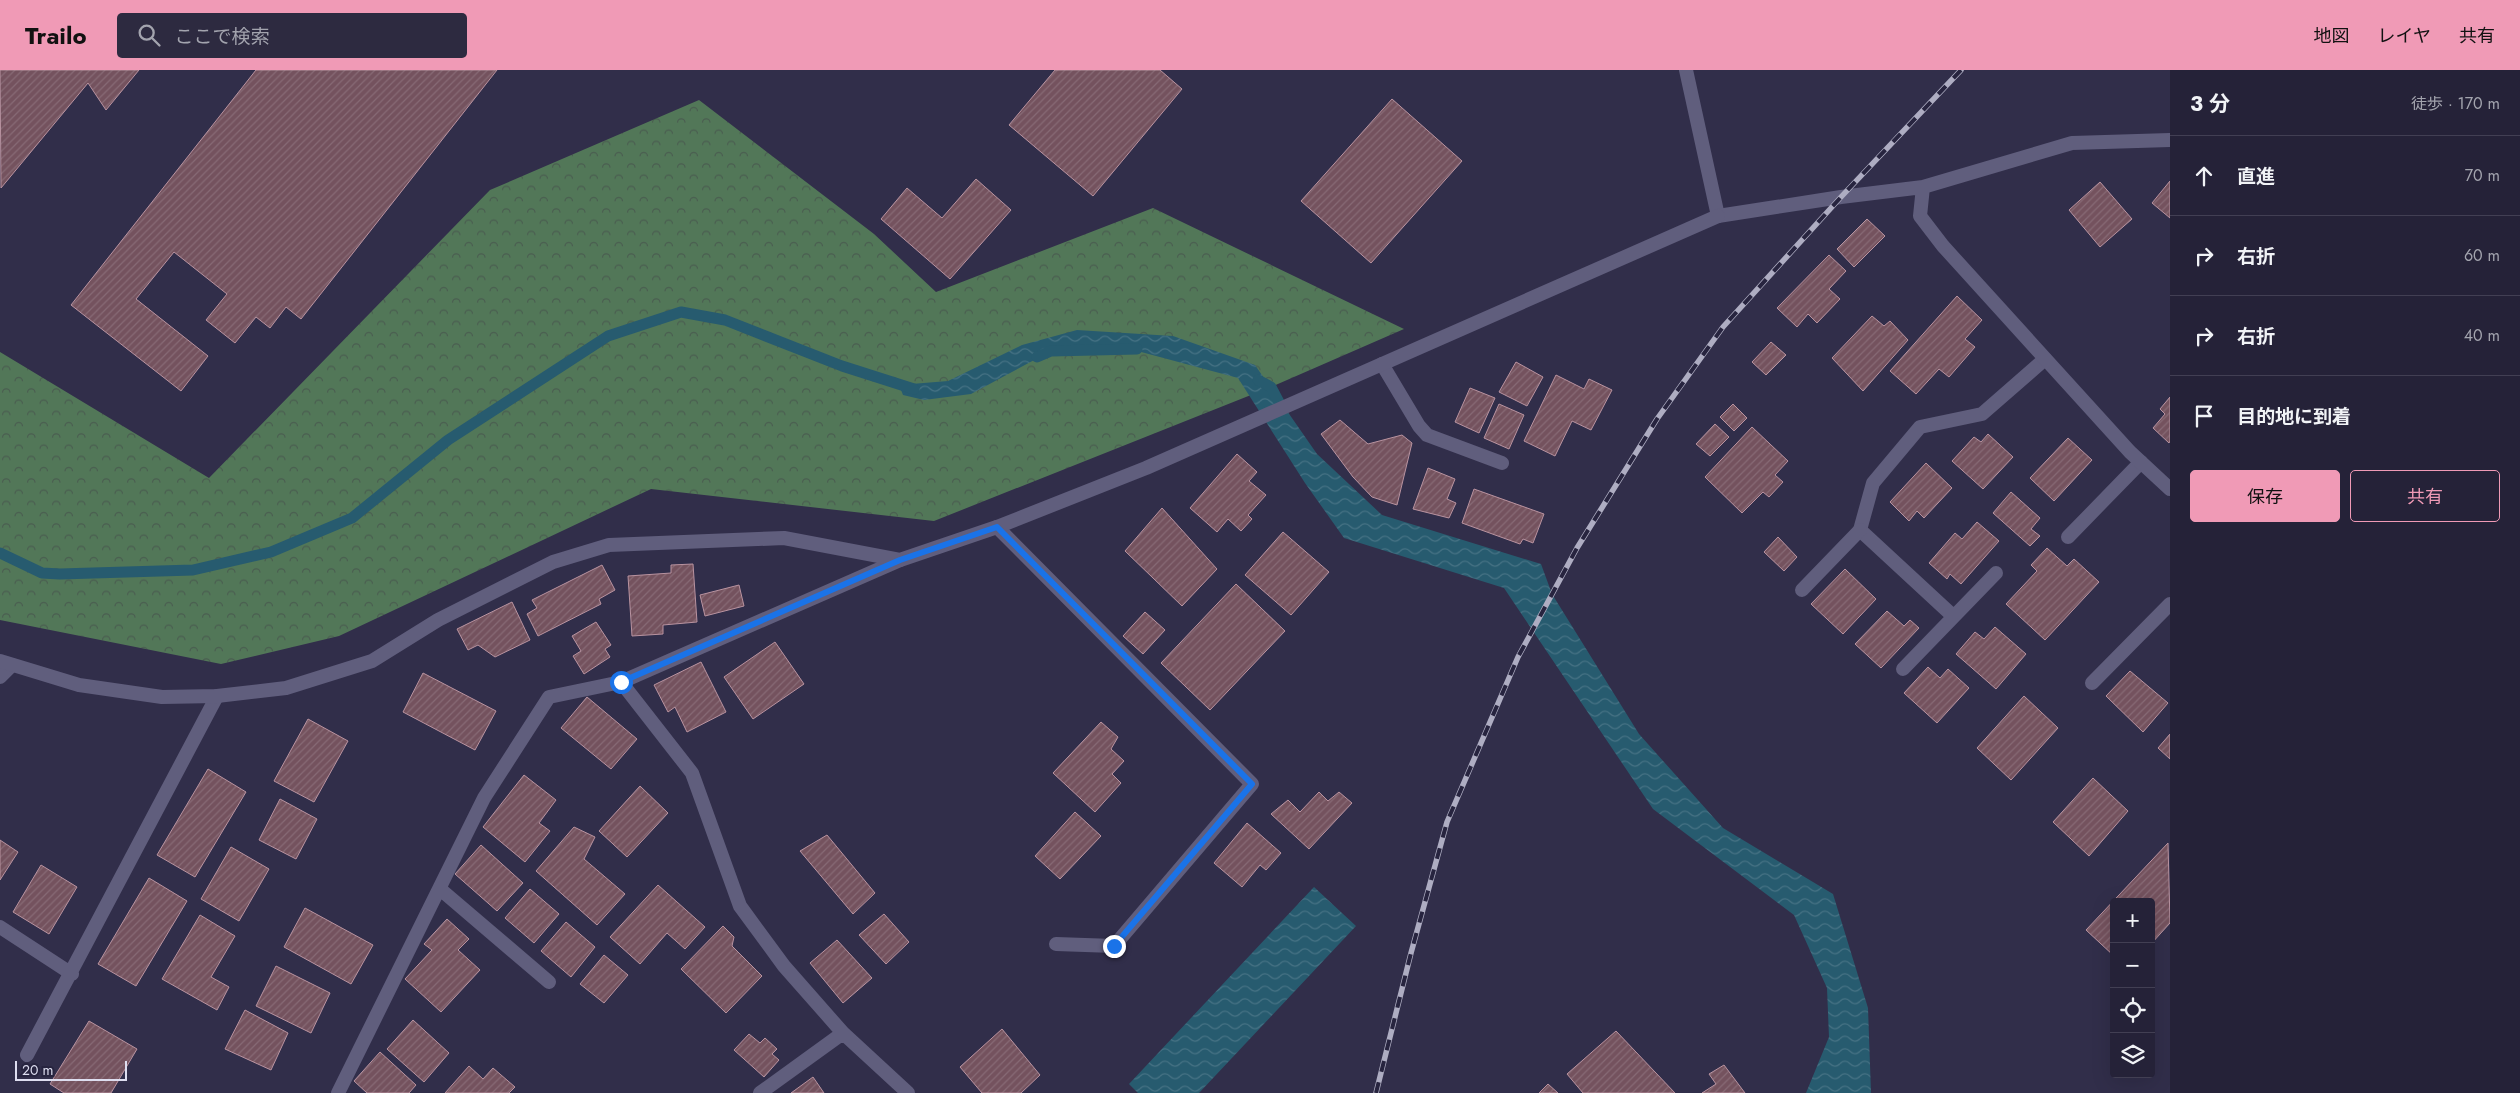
<!DOCTYPE html>
<html lang="ja">
<head>
<meta charset="utf-8">
<style>
  :root { --surface:#252238; --page:#2d2a40; --text:#f1f3f6; --muted:#a3a4ae; --line:#423f53; --accent:#f09ab6 }
  body { margin:0; font-family:Jost,"Noto Sans JP",sans-serif; background:var(--page); color:var(--text) }
  .controls { position:absolute; right:15px; bottom:15px; display:grid; overflow:hidden; border-radius:5px; box-shadow:0 5px 20px #0002 }
  .controls button { width:45px; height:45px; display:grid; place-items:center; padding:0; border:0; border-bottom:1px solid var(--line); background:var(--surface); color:var(--text); font:25px sans-serif }
  .scale { position:absolute; left:15px; bottom:12px; width:112px; box-sizing:border-box; padding-left:5px; border:2px solid #dedef0; border-top:0; font-size:14px; line-height:18px; white-space:nowrap; color:#dedef0; -webkit-text-stroke:4px #27243f; paint-order:stroke }
  .stop { position:absolute; width:15px; height:15px; margin:-11px; border:4px solid #1a73e8; border-radius:50%; background:#fff }
  .stop.end { background:#1a73e8; border-color:#fff; box-shadow:0 1px 5px #0008 }
  .list { margin:0; padding:0; list-style:none }
  h2 { display:flex; justify-content:space-between; align-items:center; height:65px; margin:0; padding:0 20px; font-size:21px }
  h2 small { font-size:16px; font-weight:400; color:var(--muted) }
  .list li { display:grid; grid-template-columns:32px 1fr auto; gap:15px; align-items:center; box-sizing:border-box; height:80px; padding:0 20px; border-top:1px solid var(--line) }
  .list b { display:block; font-size:19px; white-space:nowrap }
  .list em { font-size:16px; font-style:normal; color:var(--muted) }
  .actions { display:flex; gap:10px; padding:15px 20px }
  .actions a { flex:1; padding:11px 0; border:1px solid var(--accent); border-radius:5px; text-align:center; font-size:18px; color:var(--accent) }
  .actions .main { background:var(--accent); color:#111 }
  .icon { flex:none; width:28px; height:28px; fill:none; stroke:currentColor; stroke-width:2; stroke-linecap:round; stroke-linejoin:round }
  .map { position:relative; flex:none; width:2170px; height:1023px; overflow:hidden }
  header { display:flex; align-items:center; gap:30px; box-sizing:border-box; height:70px; padding:0 25px; background:var(--accent); color:#111 }
  header strong { font-size:24px }
  nav { display:flex; gap:28px; margin-inline-start:auto; font-size:18px }
  .search { width:350px; height:45px; background:var(--page); display:flex; align-items:center; gap:12px; box-sizing:border-box; padding:0 18px; border-radius:5px; color:var(--muted); font-size:19px }
  main { display:flex }
  aside { flex:1; background:var(--surface) }
  .map>svg:first-child { display:block }
  .forest { fill:url(#forest-crowns) }
  .water { fill:url(#water-waves) }
  .lines { fill:none; stroke-linecap:round; stroke-linejoin:round }
  .stream { stroke:#275b6f; stroke-width:11 }
  .building { fill:url(#building-hatch); stroke:#b993a0 }
  .service { stroke:#605e7d; stroke-width:14 }
  .minor { stroke:#605e7d; stroke-width:14 }
  .tertiary { stroke:#605e7d; stroke-width:14 }
  .rail-casing { stroke:#aeadc2; stroke-width:5.5 }
  .rail { stroke:#27243f; stroke-width:4; stroke-dasharray:11; stroke-linecap:butt }
  .route { stroke:#1a73e8; stroke-width:6 }
</style>
</head>
<body>
<header>
<strong>Trailo</strong>
<div class="search"><svg class="icon" aria-label="search" viewBox="0 0 24 24"><circle cx="10" cy="10" r="6"/><path d="M15 15l6 6"/></svg>ここで検索</div>
<nav><a>地図</a><a>レイヤ</a><a>共有</a></nav>
</header>
<main>
<div class="map">
<svg width="2170" height="1023" viewBox="0 0 2170 1023">
  <defs>
    <pattern id="forest-crowns" width="20" height="18" patternUnits="userSpaceOnUse" patternTransform="scale(1.25)"><rect width="20" height="18" fill="#527758"/><path d="M2 6a3 3 0 1 1 6 0M12 15a3 3 0 1 1 6 0" fill="none" stroke="#4a5d50"/></pattern>
    <pattern id="water-waves" width="16" height="10" patternUnits="userSpaceOnUse" patternTransform="scale(1.25)"><rect width="16" height="10" fill="#275b6f"/><path d="M0 5q4-4 8 0t8 0" fill="none" stroke="#467284"/></pattern>
    <pattern id="building-hatch" width="6" height="6" patternUnits="userSpaceOnUse" patternTransform="scale(1.25)"><rect width="6" height="6" fill="#74525e"/><path d="M-1 1l2-2M0 6l6-6M5 7l2-2" fill="none" stroke="#876a75"/></pattern>
  </defs>
  <rect width="100%" height="100%" fill="#312e4a"/>
  <path class="forest" d="M699,30l175,134 62,58 217,-84 251,121 -133,58 -337,134 -283,-32 -312,147 -118,28 -221,-44v-268l209,126 281,-288z"/>
  <path class="water" d="M1077,260l96,6 82,29 62,89 65,61 159,49 11,30 87,140 84,94 110,66 35,114 3,85h-65l23,-56 -2,-49 -33,-73 -141,-106 -149,-221 -160,-50 -39,-55 -67,-105 -108,-29 -79,2 -80,43 -47,6 -21,-5 -4,-10 49,-4 74,-36z
    M1314,817l42,39 -157,167h-61l-9,-9z"/>
  <g class="lines">
    <path class="stream" d="M1037,287l14,-6 86,-2
      M1258,310l13,7 10,19
      M0,483l42,20 18,1 133,-4 78,-18 81,-34 96,-78 160,-104 73,-24 44,8 117,46 72,23"/>
  </g>
  <path class="building" d="M0,0h139l-33,40 -18,-27 -87,105z
    M256,0h241l-196,249 -15,-12 -16,21 -14,-11 -21,26 -29,-23 21,-26 -53,-42 -38,47 72,57 -27,35 -110,-86z
    M1055,0h105l22,19 -89,107 -84,-71z
    M1392,29l70,62 -91,102 -70,-62z
    M976,109l35,31 -61,69 -69,-60 26,-31 35,30z
    M2170,111v37l-18,-15z
    M2100,112l32,37 -32,28 -31,-37z
    M1867,149l18,17 -31,31 -17,-18z
    M1829,185l17,16 -17,18 11,10 -23,24 -9,-9 -11,13 -20,-19z
    M1957,226l25,24 -17,19 10,8 -26,30 -10,-8 -23,25 -26,-23z
    M1872,246l12,10 6,-5 18,19 -45,51 -31,-33z
    M1771,272l15,13 -20,20 -14,-13z
    M1516,292l27,15 -16,29 -28,-14z
    M1556,305l28,14 5,-10 23,11 -21,40 -19,-9 -17,35 -31,-15z
    M1470,318l25,10 -16,35 -24,-11z
    M2170,327v44l-1,2 -16,-15 12,-14 -5,-5z
    M1499,334l25,11 -15,34 -25,-11z
    M1733,334l14,14 -13,13 -14,-14z
    M1340,350l28,24 34,-9 10,8 -15,62 -25,-8 -19,-20 -32,-43z
    M1715,354l14,13 -19,19 -14,-12z
    M1752,357l36,34 -13,14 8,7 -14,15 -6,-5 -21,21 -37,-36z
    M1988,364l25,23 -30,32 -31,-28 22,-24 7,5z
    M2068,368l24,22 -38,41 -24,-23z
    M1237,384l20,18 -8,9 17,14 -18,20 4,4 -11,12 -13,-12 -11,13 -27,-24z
    M1926,393l26,25 -28,30 -7,-7 -8,10 -19,-19z
    M1428,398l27,11 -8,20 9,4 -7,15 -36,-9z
    M1474,419l70,25 -11,29 -10,-4 -3,5 -58,-21z
    M2011,422l29,26 -9,11 9,7 -10,10 -37,-33z
    M1162,438l55,61 -35,37 -57,-55z
    M1977,452l22,19 -38,43 -11,-10 -3,5 -18,-16 26,-30 7,6z
    M1283,462l46,40 -38,43 -46,-40z
    M1778,467l19,20 -13,14 -20,-19z
    M2047,478l20,18 7,-7 25,23 -54,58 -39,-36 31,-33 -6,-6z
    M693,494l4,58 -34,3v9l-31,2 -4,-60 43,-3v-8z
    M602,495l13,25 -16,9 2,5 -63,32 -11,-22 10,-6 -5,-8z
    M1845,499l31,30 -33,35 -32,-30z
    M1236,514l49,47 -75,79 -49,-47z
    M739,515l5,21 -39,10 -5,-21z
    M512,532l18,38 -35,17 -17,-12 -10,5 -11,-21z
    M1887,541l17,15 6,-6 9,8 -38,40 -26,-24z
    M1145,542l20,18 -22,24 -20,-18z
    M596,552l15,23 -6,4 5,8 -26,17 -11,-18 8,-5 -9,-15z
    M1995,557l31,27 -30,35 -40,-35 19,-22 9,7z
    M775,572l29,42 -51,35 -29,-42z
    M701,592l25,50 -39,20 -12,-25 -7,5 -14,-27z
    M1928,597l12,11 8,-9 21,19 -32,35 -33,-30z
    M2130,601l38,32 -25,29 -37,-36z
    M423,603l73,38 -21,39 -72,-38z
    M2024,626l34,32 -47,52 -34,-32z
    M587,627l50,42 -26,30 -50,-41z
    M308,649l40,22 -34,61 -40,-21z
    M1101,652l17,15 -7,12 13,12 -12,13 9,9 -26,29 -42,-39z
    M2170,664v25l-12,-11z
    M208,699l38,23 -51,85 -38,-22z
    M524,705l32,25 -17,23 11,8 -25,31 -42,-35z
    M2093,708l35,33 -39,45 -36,-34z
    M640,716l28,27 -41,44 -28,-26z
    M1319,722l9,9 11,-9 13,11 -43,46 -38,-35 17,-14 12,12z
    M280,729l37,20 -21,40 -37,-19z
    M1075,742l26,24 -41,43 -25,-23z
    M1247,753l34,30 -15,17 -6,-5 -18,22 -28,-24z
    M574,757l21,10 -11,22 41,35 -28,31 -61,-54z
    M827,765l48,58 -22,21 -53,-63z
    M0,770l18,12 -18,28z
    M2168,773l2,80 -19,21v-42h-37v54l-28,-26z
    M481,775l42,38 -26,28 -42,-37z
    M231,777l38,22 -30,52 -38,-22z
    M41,795l36,22 -28,47 -36,-22z
    M149,808l38,23 -51,85 -38,-22z
    M658,815l47,42 -20,22 -18,-16 -27,31 -30,-27z
    M530,819l29,25 -25,29 -29,-25z
    M305,838l68,37 -22,39 -67,-37z
    M884,844l25,28 -23,22 -27,-29z
    M200,845l35,21 -24,41 18,10 -12,23 -55,-31z
    M447,849l22,20 -11,11 22,20 -39,42 -36,-33 27,-29 -8,-6z
    M566,852l29,25 -24,30 -30,-26z
    M723,856l11,11 -2,9 30,30 -36,37 -45,-44z
    M837,870l35,38 -29,25 -33,-40z
    M604,885l24,20 -24,28 -24,-19z
    M276,896l54,27 -19,40 -55,-27z
    M245,940l43,23 -17,37 -46,-21z
    M413,950l36,33 -25,29 -37,-33z
    M89,951l48,28 -26,44h-47l-14,-9z
    M1002,959l38,46 -19,18h-39l-22,-26z
    M1616,961l59,62h-92l-16,-19z
    M749,964l11,9 5,-5 12,11 -5,5 7,6 -15,17 -30,-27z
    M380,982l36,33 -7,8h-42l-13,-12z
    M1724,995l21,28h-43l14,-9 -7,-10z
    M469,996l14,13 10,-11 22,19 -6,6h-64z
    M813,1007l11,16h-33z
    M1548,1014l10,9h-19z"/>
  <g class="lines">
    <path class="service" d="M1686,0l32,146
      M2068,467l73,-75
      M1953,546l-93,-86 13,-47 47,-56 62,-13 63,-55
      M1903,599l93,-96
      M2092,613l78,-79"/>
    <path class="minor" d="M1923,117l-3,29 23,30 187,206 40,37
      M1718,146l123,-19 82,-10 149,-44 98,-3
      M1382,294l37,62 8,9 75,28
      M997,457l255,257 -138,162 -58,-2
      M900,490l-279,122 71,91 48,133 44,60 59,67 65,60
      M1802,520l58,-60
      M0,607l12,-12
      M440,819l109,93
      M0,857l72,47
      M27,985l190,-359
      M338,1023l146,-295 65,-101 72,-15
      M760,1023l83,-60"/>
    <path class="tertiary" d="M0,591l79,24 83,12 55,-1 69,-8 86,-27 66,-41 115,-58 56,-17 175,-7 116,22 97,-33 149,-59 572,-252"/>
    <g class="rail-casing">
      <path id="rail" d="M1376,1023l35,-140 36,-131 71,-165 59,-109 80,-129 66,-92 118,-130 120,-127"/>
    </g>
    <use href="#rail" class="rail"/>
  </g>
  <g class="lines">
    <path class="route" d="M621,612l279,-122 97,-33 255,257 -138,162"/>
  </g>
</svg>
<div class="controls">
<button>+</button>
<button>−</button>
<button><svg class="icon" aria-label="locate" viewBox="0 0 24 24"><circle cx="12" cy="12" r="6"/><path d="M12 2v4M12 18v4M2 12h4M18 12h4"/></svg></button>
<button><svg class="icon" aria-label="layers" viewBox="0 0 24 24"><path d="M12 4l9 5-9 5-9-5zM3 14l9 5 9-5"/></svg></button>
</div>
<div class="scale">20 m</div>
<div class="stop" style="left:621px;top:612px"></div>
<div class="stop end" style="left:1114px;top:876px"></div>
</div>
<aside>
<h2>3 分<small>徒歩 · 170 m</small></h2>
<ul class="list">
<li><svg class="icon" aria-label="ahead" viewBox="0 0 24 24"><path d="M12 20V5M6 11l6-6 6 6"/></svg><div><b>直進</b></div><em>70 m</em></li>
<li><svg class="icon" aria-label="right" viewBox="0 0 24 24"><path d="M7 20v-9h11M14 6l5 5-5 5"/></svg><div><b>右折</b></div><em>60 m</em></li>
<li><svg class="icon" aria-label="right" viewBox="0 0 24 24"><path d="M7 20v-9h11M14 6l5 5-5 5"/></svg><div><b>右折</b></div><em>40 m</em></li>
<li><svg class="icon" aria-label="arrive" viewBox="0 0 24 24"><path d="M6 21V4h12l-3 4 3 4H6"/></svg><div><b>目的地に到着</b></div></li>
</ul>
<div class="actions"><a class="main">保存</a><a>共有</a></div>
</aside>
</main>
</body>
</html>
